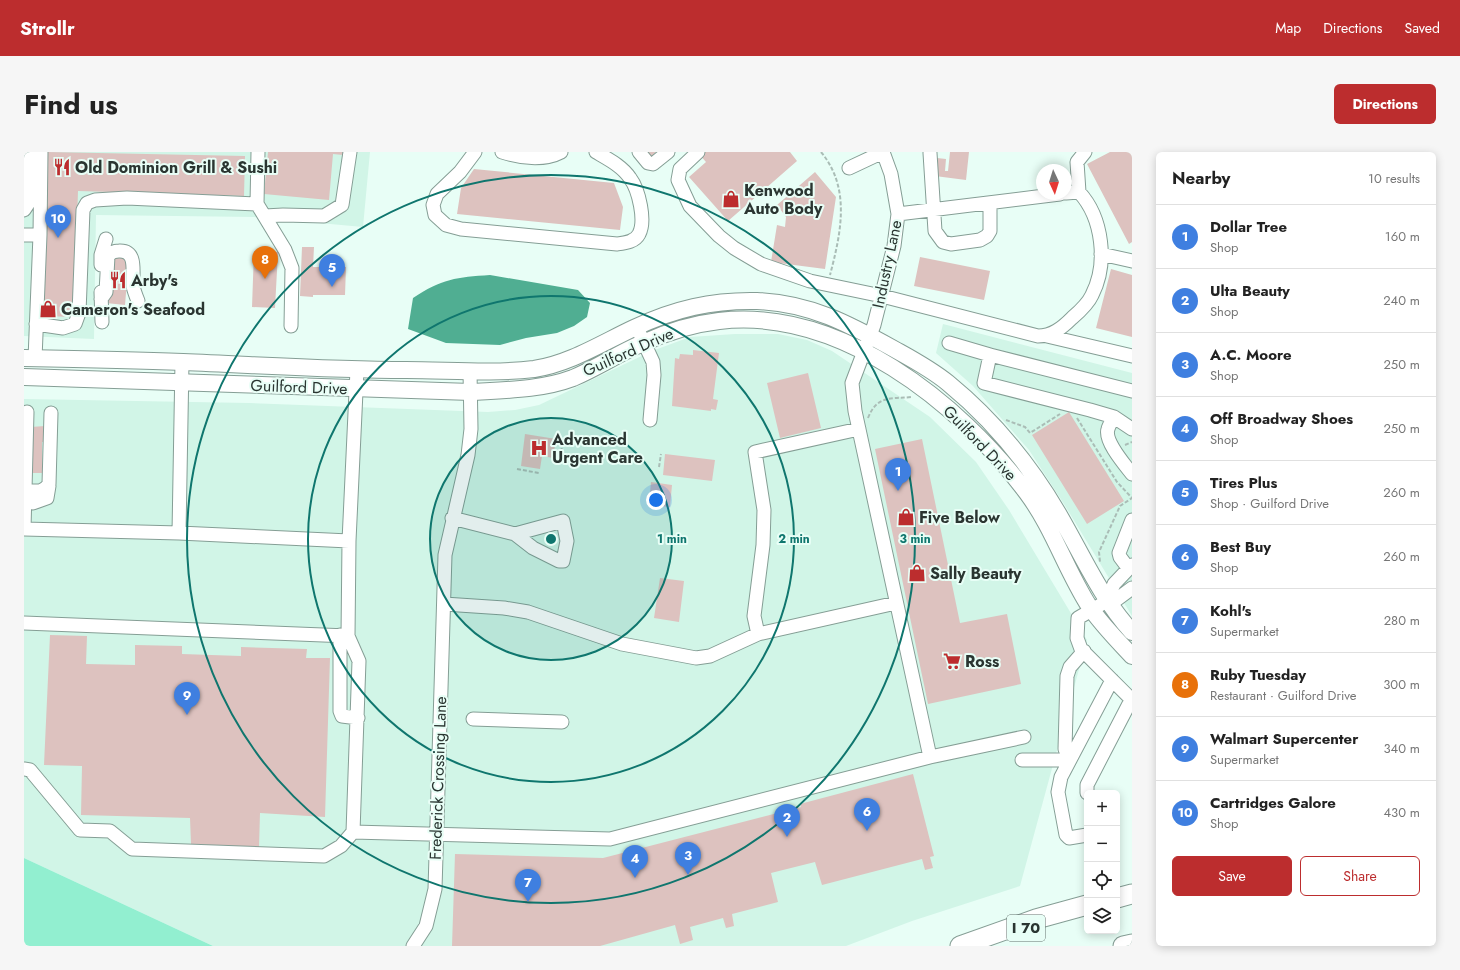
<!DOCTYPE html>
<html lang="en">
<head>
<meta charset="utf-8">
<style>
  :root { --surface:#fff; --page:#f6f6f6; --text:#222; --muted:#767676; --line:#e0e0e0; --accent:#bc2d2e }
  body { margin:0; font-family:Jost,sans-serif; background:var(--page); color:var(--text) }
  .controls { position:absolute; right:12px; bottom:12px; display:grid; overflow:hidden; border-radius:6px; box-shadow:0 2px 10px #0003 }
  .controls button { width:36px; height:36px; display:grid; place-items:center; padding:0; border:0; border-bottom:1px solid var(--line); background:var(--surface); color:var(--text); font:20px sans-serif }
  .compass { position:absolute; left:1012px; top:12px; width:36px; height:36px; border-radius:50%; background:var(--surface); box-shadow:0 2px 10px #0003; rotate:176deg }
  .you { position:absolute; left:632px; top:348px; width:14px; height:14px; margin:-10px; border:3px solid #fff; border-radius:50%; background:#1a73e8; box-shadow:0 0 0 6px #1a73e833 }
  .badge { display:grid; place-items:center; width:26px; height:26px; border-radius:50%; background:var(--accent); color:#fff; font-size:13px; font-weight:700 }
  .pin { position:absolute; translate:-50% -33px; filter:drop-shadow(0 1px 2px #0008) }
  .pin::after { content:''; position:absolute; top:21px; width:14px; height:12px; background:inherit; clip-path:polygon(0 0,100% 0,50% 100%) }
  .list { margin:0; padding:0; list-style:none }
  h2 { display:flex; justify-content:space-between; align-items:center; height:52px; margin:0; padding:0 16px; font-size:17px }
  h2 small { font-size:13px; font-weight:400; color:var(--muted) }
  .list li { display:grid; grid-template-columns:26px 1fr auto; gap:12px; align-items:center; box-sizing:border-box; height:64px; padding:0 16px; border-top:1px solid var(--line) }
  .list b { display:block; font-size:15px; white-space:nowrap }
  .list p { margin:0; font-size:13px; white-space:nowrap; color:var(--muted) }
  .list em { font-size:13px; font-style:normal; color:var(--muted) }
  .actions { display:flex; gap:8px; padding:12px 16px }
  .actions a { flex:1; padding:9px 0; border:1px solid var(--accent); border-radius:6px; text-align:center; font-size:14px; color:var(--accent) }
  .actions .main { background:var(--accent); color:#fff }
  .icon { flex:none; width:22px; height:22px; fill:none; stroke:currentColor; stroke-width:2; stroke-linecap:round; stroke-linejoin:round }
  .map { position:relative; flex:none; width:1108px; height:794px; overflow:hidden; border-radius:6px }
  header { display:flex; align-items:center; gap:24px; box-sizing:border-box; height:56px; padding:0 20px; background:var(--accent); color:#fff }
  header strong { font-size:19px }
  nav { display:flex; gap:22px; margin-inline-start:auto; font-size:14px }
  .intro { display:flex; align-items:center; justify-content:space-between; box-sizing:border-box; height:96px; padding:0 24px }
  h1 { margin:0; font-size:28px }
  .button { padding:10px 18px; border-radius:6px; background:var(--accent); color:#fff; font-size:14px; font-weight:700 }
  main { display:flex; gap:24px; padding:0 24px }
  aside { flex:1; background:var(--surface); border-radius:6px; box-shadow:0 2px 10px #0003 }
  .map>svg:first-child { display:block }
  .built { fill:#d1f5e7 }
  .green { fill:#92efd0 }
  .water { fill:#50ae92 }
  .building { fill:#ddc2bf }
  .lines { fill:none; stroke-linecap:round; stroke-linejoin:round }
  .minor-casing { stroke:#859e95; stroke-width:15 }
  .major-casing { stroke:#859e95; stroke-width:18 }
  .highway-casing { stroke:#859e95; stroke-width:21 }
  .path { stroke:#aabdb6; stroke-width:2; stroke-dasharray:4 2; stroke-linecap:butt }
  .minor { stroke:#fff; stroke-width:13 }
  .major { stroke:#fff; stroke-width:16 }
  .highway { stroke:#fff; stroke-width:19 }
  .ring { fill:none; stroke:#0f766e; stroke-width:2 }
  .labels { text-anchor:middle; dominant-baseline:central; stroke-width:4; stroke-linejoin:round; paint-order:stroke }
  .shield { fill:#e8fef6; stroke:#63716c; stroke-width:1 }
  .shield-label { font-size:15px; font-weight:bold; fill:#2a3531 }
  .poi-label { font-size:16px; font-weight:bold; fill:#2a3531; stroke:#e8fef6; text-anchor:start }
  .street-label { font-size:16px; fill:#2a3531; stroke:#e8fef6 }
  .centre { fill:#0f766e; stroke:#e8fef6; stroke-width:2 }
  .ring-label { font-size:12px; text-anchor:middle; font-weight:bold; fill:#0f766e; stroke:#e8fef6; stroke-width:4; stroke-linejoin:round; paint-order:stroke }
</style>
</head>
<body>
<header>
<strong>Strollr</strong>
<nav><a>Map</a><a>Directions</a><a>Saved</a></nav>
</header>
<div class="intro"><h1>Find us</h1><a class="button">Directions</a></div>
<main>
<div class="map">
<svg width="1108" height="794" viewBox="0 0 1108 794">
  <rect width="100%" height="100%" fill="#e8fef6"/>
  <path class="built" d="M0,0h346l-7,75 -109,-10 -158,-2 -2,124 -70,-3z
    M919,172l189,49v243l-68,-112 -35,-54 -56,-64 -37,-33z
    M711,182h43l29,6 25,11 98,66 46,45 33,48 78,130 -67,246 -108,35 -66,25h-633l-189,-88v-459l225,4 239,9 27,-2 24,-5 113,-54 38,-14z"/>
  <path class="green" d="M0,706l189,88h-189z"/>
  <path class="water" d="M466,123l88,15 12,13 -3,14 -13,9 -17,7 -31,5 -26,7 -54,-2 -38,-14 5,-31c28,-19 44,-21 77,-23z"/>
  <path class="building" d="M24,0l197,4 -1,40 -166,-5 -4,126 -31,-1z
    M244,0h75v3l-10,-1 -4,46 -65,-6z
    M623,0h9l-5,5z
    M678,0h88l7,9 -69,60 -39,-44 17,-15 -7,-8z
    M926,0h19l-3,28 -31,-4 2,-18 9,1 -1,12h3z
    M1086,0h22v90l-3,2 -42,-80z
    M450,17l140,14 9,24 -3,23 -163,-16 4,-26z
    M791,20l21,25 -11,72 -54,-7 6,-37 8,2 1,-10 -9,-12z
    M278,95h12l-1,20h33l-1,28h-32v2l-13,-1z
    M230,99l24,1 -3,56 -23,-1z
    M86,104l19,1 -4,48 -19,-2z
    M896,105l70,14 -6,29 -70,-14z
    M1087,117l21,6v62l-36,-9z
    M669,198l26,3 -6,46 5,1 -2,10 -5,-1v2l-39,-5 3,-48 4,1 1,-5 13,1z
    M784,221l13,55 -41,10 -13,-55z
    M1045,260l55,89 -37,23 -55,-89z
    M21,274v16h-3v31h-11v-46z
    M501,282l31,5 -3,19 -11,-2 -2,13 -19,-3z
    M898,287l38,184 47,-9 14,70 -93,20 -53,-255z
    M641,302l50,6 -3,21 -49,-6z
    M627,330l21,3 -2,22 -21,-2z
    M636,426l24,3 -5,41 -25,-4z
    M26,483l37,1 -1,28 49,1v-20l47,1v8l59,2v-9l66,2 -1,9h24l-5,159 -65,-4 -1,35 -68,-4 -1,-26 -109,-3 1,-49 -38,-1z
    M889,622l21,82 -4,1 3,11 -8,2 -3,-11 -100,26 -7,-23 -44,11 7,29 -46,12 2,12 -8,2 -3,-10 -33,9 3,13 -13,4 -5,-19 -75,21h-148l3,-92 148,4 198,-51 -1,-3z"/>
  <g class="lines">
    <g class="minor-casing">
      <path id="minor" d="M234,0l-1,52 28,46 7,18 -1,58
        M451,0l-15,20 -23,22 -4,11 2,10 11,10 15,4 156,15c8,-1 18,-2 22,-10 7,-13 0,-44 -9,-56 -8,-12 -22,-19 -34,-26
        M478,0c18,6 42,9 59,0
        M615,0l9,11 5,1 15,-12
        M674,0l-18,17 -2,11 12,26 29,30 15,12 27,16 49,17 72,15 156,40c14,0 24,-8 34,-18 7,-6 16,-14 20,-23 16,-31 11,-77 -13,-103l-13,1
        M859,0l8,22 7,40 -4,32 -20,79 -22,58 3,28 75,346
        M906,1l5,78 8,11 8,2 29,-4 7,-4 3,-5v-28
        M825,16l34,-16
        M1055,40l-2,-30 8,-10
        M0,58l4,-6 1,-42 3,-10
        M874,62l162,-20
        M241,64l18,-1 41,1 18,-11 8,-53
        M0,83h16
        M1077,102l31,7
        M77,113v-10l5,-16
        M77,140l1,30
        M77,147l5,-7 2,-36c3,-4 6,-5 11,-5 19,-1 13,22 14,35 1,5 3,10 5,15
        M12,172l27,4 12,-4 4,-11 4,-103 4,-7 8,-3 32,-2 130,6
        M616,182l13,28 1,13 -4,45
        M1023,184l85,20
        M925,191l41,12
        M11,207l5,-124 1,-83
        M1108,239l-142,-36 -6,28 106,27 24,7 18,12
        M1090,265c-2,4 -5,8 -6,12 -4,12 17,36 24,45
        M1,336l2,2c10,2 17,2 22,-6l2,-71
        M1,348l8,3 14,-5 2,-12
        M428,366l63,16 18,14 26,13h4l4,-20 -4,-20 -48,13
        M0,377l155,4 170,8
        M0,377l3,-117
        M155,381l3,-171
        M1105,417l-9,-12 -1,-4 13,-33
        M1083,449l7,-17 18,-19
        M420,452l60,4 24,4 94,32 74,14 14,-2 48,-22 138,-31
        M0,471l324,13
        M734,482l-4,-18 9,-71 1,-35 -9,-58 104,-23
        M316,483v76l2,5 16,2
        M449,567l89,3
        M998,608h48l-5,-11 2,-73 3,-9 14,-16
        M0,617l6,1 50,60 30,1 22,18 192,7 17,-10 12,-14 6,-171 -11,-25 1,-95 8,-171
        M1063,641v-8l43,-83 -1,-5 -48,-48 -4,-11 1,-20 29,-17 9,-1 16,-12
        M329,680l257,7 320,-82 94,-20
        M1063,683l-18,3 -3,-3 -8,-43 3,-15 51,-97
        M389,794l13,-20 9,-37 10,-334 23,-100 3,-26 -1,-58"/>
    </g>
    <g class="major-casing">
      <path id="major" d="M0,206c53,1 106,2 159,4 75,3 149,8 223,8 42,0 86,4 128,-1 35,-5 68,-26 100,-41 40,-19 78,-28 123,-27 53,2 92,23 137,48 18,10 37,20 54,34 44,36 81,81 110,130 24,41 42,84 74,119
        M0,225l447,15c34,-2 70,-2 102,-14 24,-10 46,-25 70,-35 24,-11 50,-19 76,-22 120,-14 240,81 308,172 26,35 39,77 62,113 12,18 28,34 43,50"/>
    </g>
    <g class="highway-casing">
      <path id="highway" d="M1093,746l15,-4
        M936,794l76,-27 51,-14
        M1099,794l9,-2"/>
    </g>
    <path class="path" d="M797,0c30,36 20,81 9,123
      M844,266c9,-23 23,-19 44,-21
      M1053,266l40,64 15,16 -12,8 -21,46 1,10
      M982,268l19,7 5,6 30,-19
      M1101,293l7,-3
      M536,306l3,-17
      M635,315l2,-13
      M493,317l22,4"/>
    <use href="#minor" class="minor"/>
    <use href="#major" class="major"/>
    <use href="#highway" class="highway"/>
  </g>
  <circle cx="527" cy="387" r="121" fill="#0f766e" fill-opacity=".12"/>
  <g class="ring">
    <circle cx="527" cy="387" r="121"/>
    <circle cx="527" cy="387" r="243"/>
    <circle cx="527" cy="387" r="364"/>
  </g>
  <defs>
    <g id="restaurant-bare" transform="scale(1.38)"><path d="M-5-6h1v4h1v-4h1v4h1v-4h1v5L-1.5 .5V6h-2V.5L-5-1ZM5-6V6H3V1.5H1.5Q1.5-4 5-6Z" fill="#bc2d2e" stroke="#e8fef6" stroke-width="2.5" paint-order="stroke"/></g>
    <g id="shop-bare" transform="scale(1.38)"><path d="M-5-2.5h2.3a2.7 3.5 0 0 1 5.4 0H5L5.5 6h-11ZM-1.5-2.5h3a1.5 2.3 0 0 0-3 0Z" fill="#bc2d2e" stroke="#e8fef6" stroke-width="2.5" paint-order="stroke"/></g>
    <g id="hospital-bare" transform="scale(1.38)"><path d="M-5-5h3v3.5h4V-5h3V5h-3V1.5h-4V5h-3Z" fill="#bc2d2e" stroke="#e8fef6" stroke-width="2.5" paint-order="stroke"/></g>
    <g id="supermarket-bare" transform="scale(1.38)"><path d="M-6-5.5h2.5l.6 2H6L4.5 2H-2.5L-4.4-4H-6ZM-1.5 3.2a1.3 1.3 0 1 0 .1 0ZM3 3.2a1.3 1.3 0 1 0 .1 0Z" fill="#bc2d2e" stroke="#e8fef6" stroke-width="2.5" paint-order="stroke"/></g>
  </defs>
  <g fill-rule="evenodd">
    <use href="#restaurant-bare" x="38" y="15"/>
    <use href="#shop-bare" x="707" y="47"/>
    <use href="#restaurant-bare" x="94" y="128"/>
    <use href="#shop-bare" x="24" y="157"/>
    <use href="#hospital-bare" x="515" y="296"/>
    <use href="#shop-bare" x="882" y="365"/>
    <use href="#shop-bare" x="893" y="421"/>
    <use href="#supermarket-bare" x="928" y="509"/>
  </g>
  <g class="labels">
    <rect class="shield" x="983" y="763" width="38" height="26" rx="3"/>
    <g class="shield-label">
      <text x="1002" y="776">I 70</text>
    </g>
    <g class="poi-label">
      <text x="51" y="15">Old Dominion Grill &amp; Sushi</text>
      <text x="720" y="38">Kenwood<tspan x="720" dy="18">Auto Body</tspan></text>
      <text x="107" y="128">Arby's</text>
      <text x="37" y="157">Cameron's Seafood</text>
      <text x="528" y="287">Advanced<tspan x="528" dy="18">Urgent Care</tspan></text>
      <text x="895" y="365">Five Below</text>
      <text x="906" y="421">Sally Beauty</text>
      <text x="941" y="509">Ross</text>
    </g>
    <g class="street-label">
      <text transform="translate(863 112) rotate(-78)">Industry Lane</text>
      <text transform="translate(604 200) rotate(-24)">Guilford Drive</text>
      <text transform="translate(275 235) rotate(2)">Guilford Drive</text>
      <text transform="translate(956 291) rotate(46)">Guilford Drive</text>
      <text transform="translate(414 626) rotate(-88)">Frederick Crossing Lane</text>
    </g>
  </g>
  <circle cx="527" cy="387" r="6" class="centre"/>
  <g class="ring-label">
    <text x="648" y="391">1 min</text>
    <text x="770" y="391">2 min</text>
    <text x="891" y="391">3 min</text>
  </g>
</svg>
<div class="controls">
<button>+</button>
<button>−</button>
<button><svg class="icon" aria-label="locate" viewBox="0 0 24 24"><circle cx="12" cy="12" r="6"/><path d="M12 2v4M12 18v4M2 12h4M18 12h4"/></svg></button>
<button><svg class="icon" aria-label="layers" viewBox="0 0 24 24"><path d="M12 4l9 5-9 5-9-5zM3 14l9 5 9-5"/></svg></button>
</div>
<svg class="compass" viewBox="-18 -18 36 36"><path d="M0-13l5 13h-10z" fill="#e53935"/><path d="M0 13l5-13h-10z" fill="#767676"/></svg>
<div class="you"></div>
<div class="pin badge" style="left:874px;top:339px;background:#3f7fe0">1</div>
<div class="pin badge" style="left:763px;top:685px;background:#3f7fe0">2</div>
<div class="pin badge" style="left:664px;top:723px;background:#3f7fe0">3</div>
<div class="pin badge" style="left:611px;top:726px;background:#3f7fe0">4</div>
<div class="pin badge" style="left:308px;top:135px;background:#3f7fe0">5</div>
<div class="pin badge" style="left:843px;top:679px;background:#3f7fe0">6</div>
<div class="pin badge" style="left:504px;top:750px;background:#3f7fe0">7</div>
<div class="pin badge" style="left:241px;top:127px;background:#e8710a">8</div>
<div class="pin badge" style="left:163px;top:563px;background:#3f7fe0">9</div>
<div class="pin badge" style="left:34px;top:86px;background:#3f7fe0">10</div>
</div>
<aside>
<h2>Nearby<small>10 results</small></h2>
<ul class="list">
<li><span class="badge" style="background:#3f7fe0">1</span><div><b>Dollar Tree</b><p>Shop</p></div><em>160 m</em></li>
<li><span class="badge" style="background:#3f7fe0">2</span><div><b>Ulta Beauty</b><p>Shop</p></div><em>240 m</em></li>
<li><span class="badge" style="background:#3f7fe0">3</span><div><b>A.C. Moore</b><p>Shop</p></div><em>250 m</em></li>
<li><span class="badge" style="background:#3f7fe0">4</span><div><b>Off Broadway Shoes</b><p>Shop</p></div><em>250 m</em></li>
<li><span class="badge" style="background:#3f7fe0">5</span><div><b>Tires Plus</b><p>Shop · Guilford Drive</p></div><em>260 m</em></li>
<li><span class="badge" style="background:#3f7fe0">6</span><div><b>Best Buy</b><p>Shop</p></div><em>260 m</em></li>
<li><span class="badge" style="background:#3f7fe0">7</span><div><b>Kohl's</b><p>Supermarket</p></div><em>280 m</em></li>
<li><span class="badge" style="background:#e8710a">8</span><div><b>Ruby Tuesday</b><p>Restaurant · Guilford Drive</p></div><em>300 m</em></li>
<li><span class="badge" style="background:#3f7fe0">9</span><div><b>Walmart Supercenter</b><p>Supermarket</p></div><em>340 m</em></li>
<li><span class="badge" style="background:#3f7fe0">10</span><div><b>Cartridges Galore</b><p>Shop</p></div><em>430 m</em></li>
</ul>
<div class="actions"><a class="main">Save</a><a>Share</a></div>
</aside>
</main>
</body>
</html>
